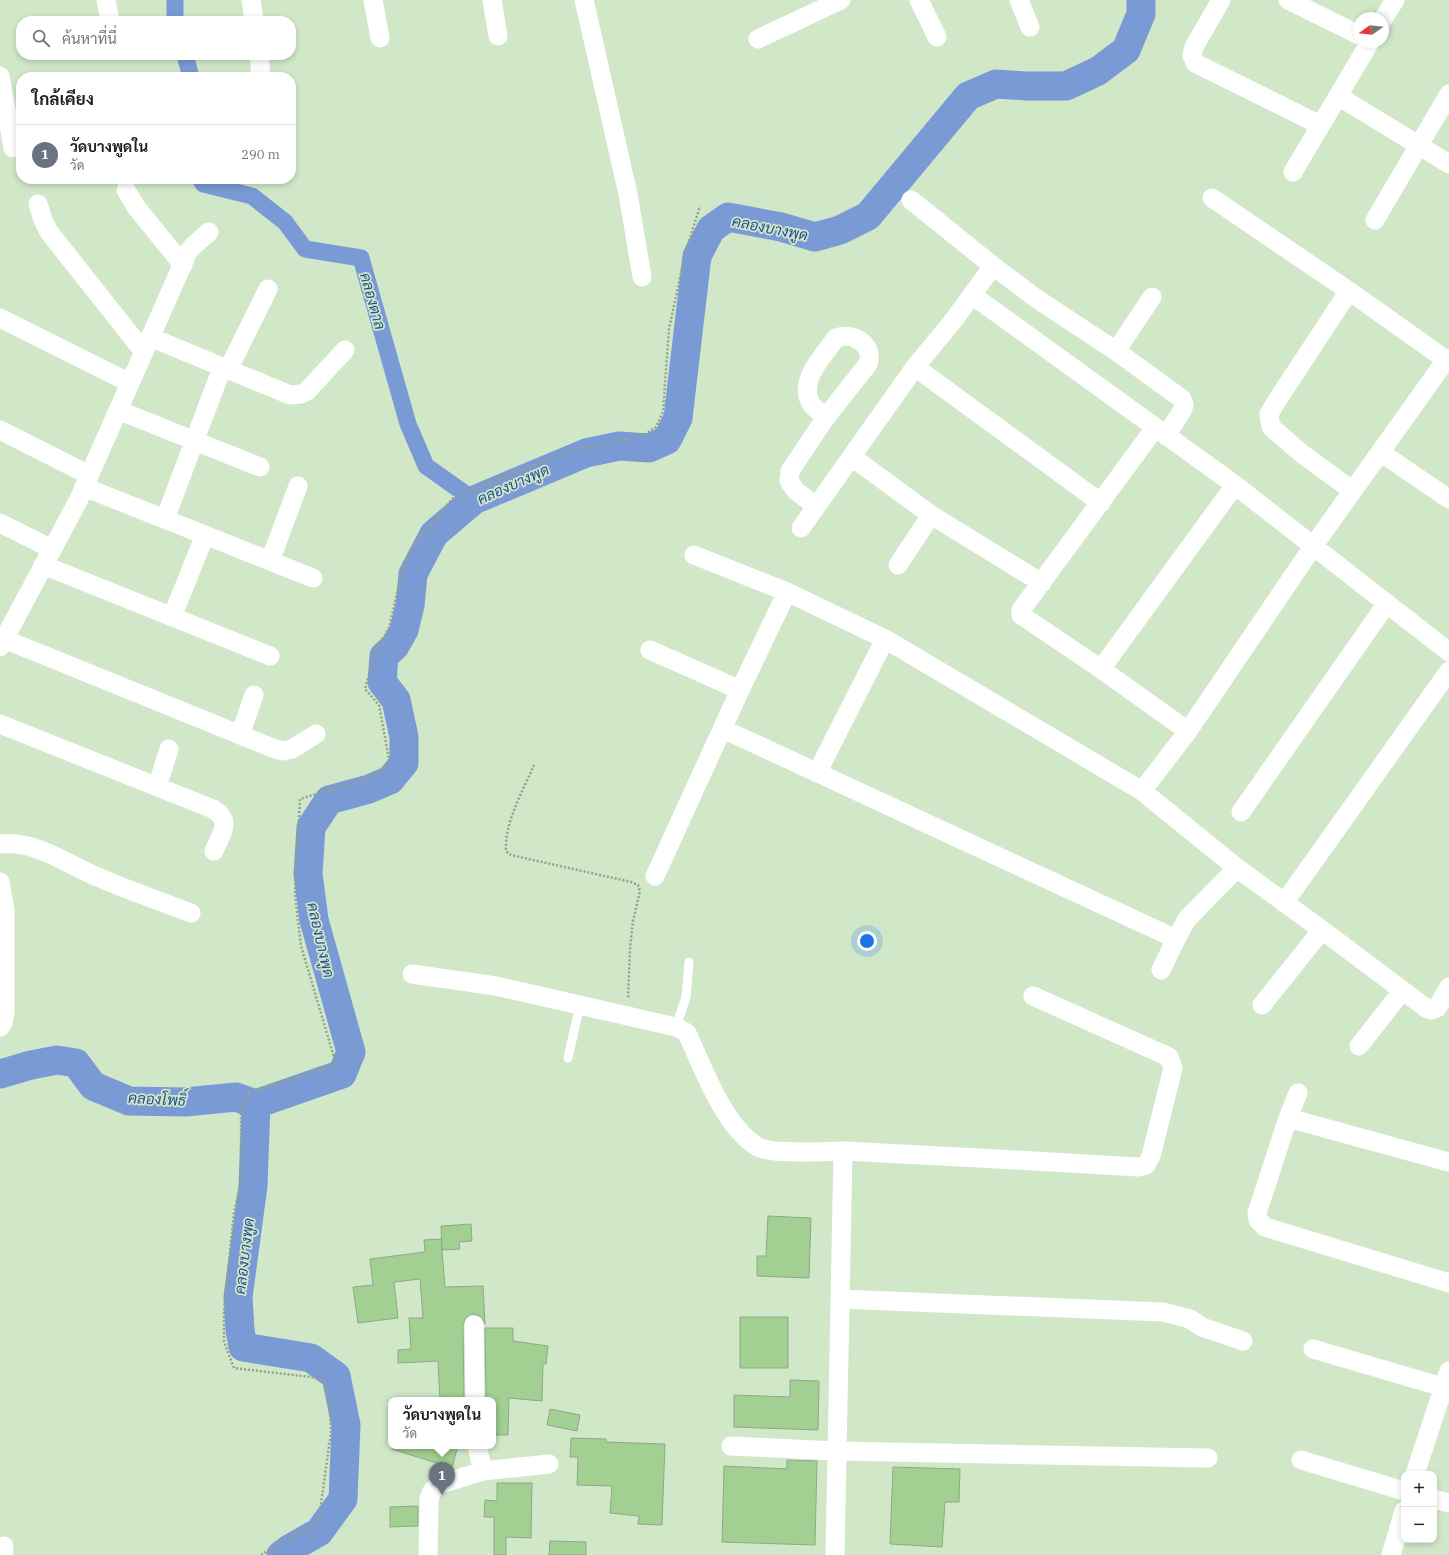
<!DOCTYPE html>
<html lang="th">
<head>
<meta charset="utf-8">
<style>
  :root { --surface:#fff; --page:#f2f2f2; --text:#202124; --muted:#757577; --line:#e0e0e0; --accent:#ea580c }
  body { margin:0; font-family:"IBM Plex Serif",Sarabun,serif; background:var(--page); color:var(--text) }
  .controls { position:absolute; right:12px; bottom:12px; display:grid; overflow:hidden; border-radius:8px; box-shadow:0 2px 6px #0003 }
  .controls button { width:36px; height:36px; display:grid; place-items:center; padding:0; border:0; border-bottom:1px solid var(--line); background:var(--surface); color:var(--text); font:20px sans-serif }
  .compass { position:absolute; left:1353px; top:12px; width:36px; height:36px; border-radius:50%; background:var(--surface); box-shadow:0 2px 6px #0003; rotate:255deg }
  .you { position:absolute; left:867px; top:941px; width:14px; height:14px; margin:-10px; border:3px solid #fff; border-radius:50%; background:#1a73e8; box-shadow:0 0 0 6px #1a73e833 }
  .badge { display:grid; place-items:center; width:26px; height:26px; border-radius:50%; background:var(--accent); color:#fff; font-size:13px; font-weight:700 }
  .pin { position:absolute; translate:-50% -33px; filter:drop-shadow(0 1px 2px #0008) }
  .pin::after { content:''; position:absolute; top:21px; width:14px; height:12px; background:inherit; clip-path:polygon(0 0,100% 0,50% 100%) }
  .popup { position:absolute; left:388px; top:1397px; width:108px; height:52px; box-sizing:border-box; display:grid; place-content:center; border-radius:8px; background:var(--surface); filter:drop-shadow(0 1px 3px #0005); font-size:13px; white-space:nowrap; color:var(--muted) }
  .popup b { font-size:15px; color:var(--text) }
  .popup::after { content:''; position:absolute; left:50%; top:100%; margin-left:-8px; border:8px solid transparent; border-top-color:var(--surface) }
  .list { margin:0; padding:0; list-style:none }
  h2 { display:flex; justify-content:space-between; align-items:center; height:52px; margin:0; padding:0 16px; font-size:17px }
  h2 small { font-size:13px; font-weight:400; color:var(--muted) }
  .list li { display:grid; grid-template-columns:26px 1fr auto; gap:12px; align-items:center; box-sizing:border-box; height:60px; padding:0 16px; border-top:1px solid var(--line) }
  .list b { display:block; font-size:15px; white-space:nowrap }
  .list p { margin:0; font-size:13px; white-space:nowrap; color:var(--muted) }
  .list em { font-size:13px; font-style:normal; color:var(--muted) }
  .icon { flex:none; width:22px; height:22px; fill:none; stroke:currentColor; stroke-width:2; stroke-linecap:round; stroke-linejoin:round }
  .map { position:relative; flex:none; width:1449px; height:1555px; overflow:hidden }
  .search { position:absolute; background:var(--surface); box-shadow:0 2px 6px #0003; left:16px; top:16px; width:280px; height:44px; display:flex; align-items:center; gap:10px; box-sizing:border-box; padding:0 14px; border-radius:16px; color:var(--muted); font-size:15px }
  .panel { position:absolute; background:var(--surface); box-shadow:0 2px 6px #0003; left:16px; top:72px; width:280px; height:112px; border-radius:16px }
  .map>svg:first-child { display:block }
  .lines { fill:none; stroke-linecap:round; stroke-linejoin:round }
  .canal { stroke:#7a9ad6; stroke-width:17 }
  .river { stroke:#7a9ad6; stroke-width:29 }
  .building { fill:#a2cf92; stroke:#91a789 }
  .path { stroke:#90a38a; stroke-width:2.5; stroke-dasharray:2 2; stroke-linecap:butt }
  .service { stroke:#fff; stroke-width:9 }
  .minor { stroke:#fff; stroke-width:19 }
  .labels { text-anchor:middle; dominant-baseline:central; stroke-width:3.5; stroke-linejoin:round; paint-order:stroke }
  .water-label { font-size:15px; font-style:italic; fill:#284d94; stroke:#d0e8c8 }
</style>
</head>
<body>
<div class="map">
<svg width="1449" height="1555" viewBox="0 0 1449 1555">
  <rect width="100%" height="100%" fill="#d0e8c8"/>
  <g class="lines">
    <path class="canal" d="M175,21v-21
      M185,55l6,22
      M200,179l3,5 49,12 33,26 20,27 56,9 47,166 18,42 48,34"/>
    <path class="river" d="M0,1074l31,-9 26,-5 19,3 17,23 36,15 56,1 51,-5 20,7
      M281,1555l8,-6 30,-17 24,-33 3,-74 -10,-49 -25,-18 -68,-11 -3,-17 -2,-33 15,-111 3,-82 86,-30 9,-22 -37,-132 -6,-46 3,-47 18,-27 40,-11 21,-9 14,-17v-26l-8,-37 -14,-18 2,-26 11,-10 9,-16 6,-25 3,-31 21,-40 40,-34 112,-47 33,-7 30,2 18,-8 11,-22 19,-162 14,-27 17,-12 53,10 34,10 25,-7 28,-14 100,-120 28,-12 30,2h40l32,-15 28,-21 15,-36v-14"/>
  </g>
  <path class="building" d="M768,1216l43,2 -2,60 -52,-2v-20h9z
    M471,1224l1,17 -13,1 1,7 -18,1 -1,-24z
    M441,1239l4,48 38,-1 2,38 -2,-5 -3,-3 -7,-2 -4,1 -4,4 -2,6 1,75h-24l-2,-39 -40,2v-13l13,-1 -2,-31h14l-3,-39 -26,3 4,36 -40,5 -5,-36 20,-2 -3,-26 55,-7 -1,-12z
    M740,1317h48v51h-48z
    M485,1328h28v13l35,5 -2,18h-3l-1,37 -33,-3 -1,37h-15v-35h-7z
    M790,1380l29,1 -1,49 -84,-3v-32l56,2z
    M550,1409l30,6 -3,16 -30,-6z
    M571,1438l35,1v3l59,2 -3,81 -24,-1 1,-8 -29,-3 2,-27 -35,-1 1,-28h-8z
    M392,1446h54l11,3 -5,19 -60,-19z
    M787,1460l30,1 -2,84 -93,-3 2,-76 63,3z
    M893,1467l67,2 -1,33h-14l-3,45 -52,-3z
    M497,1483h35l-1,55 -25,-1v18h-12v-38h-10l1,-17 12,1z
    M418,1506v20l-28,1v-20z
    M550,1541l36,1v13h-37z"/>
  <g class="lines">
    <path class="path" d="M534,765c-11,26 -30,58 -28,86l5,4 120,27 7,3 2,6 -7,30 -3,27 -2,51
      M261,1555l22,-14 29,-13 7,-10 12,-86 -2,-37 -6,-15 -12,-3 -77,-9 -10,-26v-31l10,-99 7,-29v-71l8,-19 87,-29 -35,-118 -6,-52 5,-95 67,-21 18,-10 4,-9 -10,-54 -14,-16 11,-39 13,-22 15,-65 12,-21 38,-45 120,-47 70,-15 12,-8 7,-15 6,-83 16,-75 15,-48"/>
    <path class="service" d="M676,1027l10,-30 3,-35
      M568,1058l12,-53"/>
    <path class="minor" d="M106,0l4,21
      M251,0l3,21
      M373,0l7,38
      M492,0l6,36
      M584,0l44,194 14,83
      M919,0l18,37
      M1019,0l11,27
      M1221,0l-27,47 -2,8 3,8 125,62
      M1288,0l71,35
      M1383,19l12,-19
      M758,39l83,-39
      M259,55l2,22
      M0,76l13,72
      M1338,96l111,68
      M1293,172l77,-130
      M126,190l10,17 47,58
      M1212,198l137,93 100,71
      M911,200l82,66 44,33 79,52 66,48 2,6 -2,6 -16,25
      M38,204l5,16 6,12 95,120
      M1375,220l74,-126
      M1349,291l-73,111 -7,12 2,13 30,26 52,38
      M972,295l263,190 214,167
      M0,318l130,65
      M150,337l140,58 11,-1 6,-3 38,-41
      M1116,351l36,-54
      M915,367l186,136
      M228,370l40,-81
      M118,410l142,57
      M1155,428l-134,182v5l80,54 87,62
      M0,430l89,45
      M1380,452l69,47
      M852,457l79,58 111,68
      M84,487l229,91
      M816,506l-20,-15 -7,-10 1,-10 36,-54 42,-53c7,-19 -16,-33 -32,-26 -12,17 -37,41 -26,64 3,6 11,11 16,15
      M165,519l57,-151
      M0,523l52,26
      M801,528l114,-161 38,-46 40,-55
      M694,555l93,37 98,47 257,152 95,77 85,62 104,78 6,2 5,-2 12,-21
      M270,561l28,-75
      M43,565l227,91
      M898,565l33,-50
      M172,617l33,-82
      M4,639l271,110 8,2 9,-2 24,-15
      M0,647l78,-146 110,-249 5,-6 16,-14
      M650,650l90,40
      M1101,669l134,-184
      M0,724l213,85c20,12 8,25 1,42
      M723,729l453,210 11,-20 50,-51
      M240,735l14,-40
      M817,773l68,-134
      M157,787l12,-38
      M1142,791l46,-60 126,-186 132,-185
      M1241,812l146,-209
      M0,844c36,-4 68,21 100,34 30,13 60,23 91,35
      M655,876l85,-186 47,-98
      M0,882l5,28v103l-2,10 -3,4
      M1284,903l165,-232
      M1161,970l15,-31
      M412,974l84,12 180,41 11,6c16,35 37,94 71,114 14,8 68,4 87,4 98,5 195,10 293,16l8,-2 5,-9 22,-88 -4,-11 -136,-61
      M1262,1005l60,-75
      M1359,1046l43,-55
      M1298,1093l-10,25 -31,95 1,7 7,7 184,56
      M1288,1118l161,44
      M840,1299l323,13 27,7 12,8 41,14
      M474,1325l1,75
      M1313,1349l136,40
      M477,1446l6,25
      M731,1446l106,5 371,7
      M1301,1460l103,31
      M1415,1474l34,-103
      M1434,1499l15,4
      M3,1555l1,-9
      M428,1555l1,-56 3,-8 6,-6 45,-14 66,-7
      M835,1555l8,-404
      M1391,1555l13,-44"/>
  </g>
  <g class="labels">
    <g class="water-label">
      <text transform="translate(770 228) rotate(11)">คลองบางพูด</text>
      <text transform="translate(373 301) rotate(74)">คลองตาล</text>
      <text transform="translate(513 484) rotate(-24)">คลองบางพูด</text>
      <text transform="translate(321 940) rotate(77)">คลองบางพูด</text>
      <text transform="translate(157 1099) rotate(3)">คลองโพธิ์</text>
      <text transform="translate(244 1256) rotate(-83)">คลองบางพูด</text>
    </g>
  </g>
</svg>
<div class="controls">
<button>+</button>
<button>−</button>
</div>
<svg class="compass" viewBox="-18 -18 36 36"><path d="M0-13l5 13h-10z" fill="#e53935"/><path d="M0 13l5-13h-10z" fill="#757577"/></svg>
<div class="you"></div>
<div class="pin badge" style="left:442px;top:1495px;background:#6b7280">1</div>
<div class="popup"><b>วัดบางพูดใน</b>วัด</div>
<div class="search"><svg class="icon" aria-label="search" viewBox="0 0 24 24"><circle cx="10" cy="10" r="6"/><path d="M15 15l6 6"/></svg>ค้นหาที่นี่</div>
<section class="panel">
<h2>ใกล้เคียง<small></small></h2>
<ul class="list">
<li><span class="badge" style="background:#6b7280">1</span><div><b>วัดบางพูดใน</b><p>วัด</p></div><em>290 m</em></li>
</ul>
</section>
</div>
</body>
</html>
